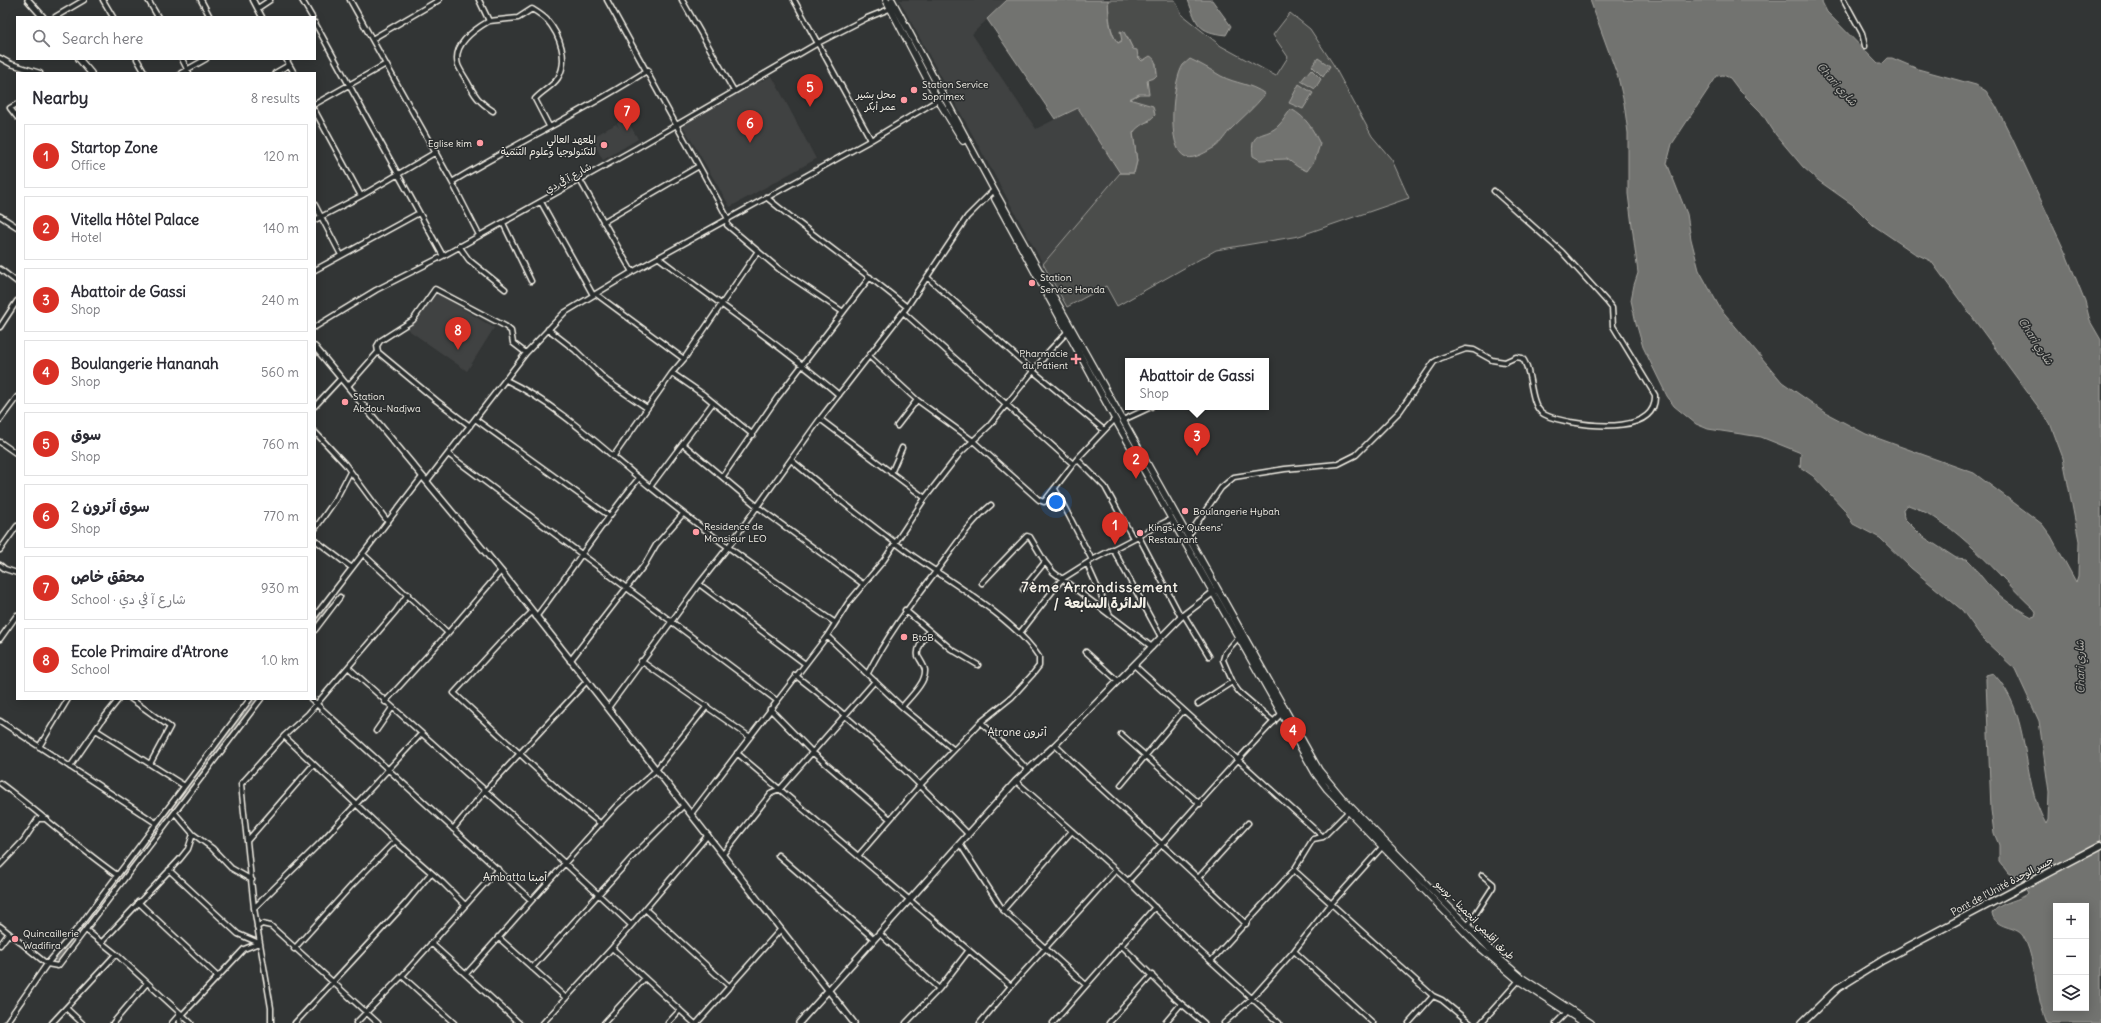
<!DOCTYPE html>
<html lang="en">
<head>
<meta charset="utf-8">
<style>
  :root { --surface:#fff; --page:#f7f7f7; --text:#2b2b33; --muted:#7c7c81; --line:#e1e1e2; --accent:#d93025 }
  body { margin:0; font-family:Delius,"Playpen Sans Arabic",sans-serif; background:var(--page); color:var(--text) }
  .controls { position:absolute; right:12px; bottom:12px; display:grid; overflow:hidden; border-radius:0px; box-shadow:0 2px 10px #0003 }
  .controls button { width:36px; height:36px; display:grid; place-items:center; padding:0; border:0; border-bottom:1px solid var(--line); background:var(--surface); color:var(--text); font:20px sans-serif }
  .you { position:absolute; left:1056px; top:502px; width:14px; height:14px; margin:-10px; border:3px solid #fff; border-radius:50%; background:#1a73e8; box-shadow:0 0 0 6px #1a73e833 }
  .badge { display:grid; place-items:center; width:26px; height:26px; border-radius:50%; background:var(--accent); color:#fff; font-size:13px; font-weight:700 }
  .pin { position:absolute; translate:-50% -33px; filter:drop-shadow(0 1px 2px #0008) }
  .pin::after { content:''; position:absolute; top:21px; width:14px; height:12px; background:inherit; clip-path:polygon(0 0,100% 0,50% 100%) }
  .popup { position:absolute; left:1125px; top:358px; width:144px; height:52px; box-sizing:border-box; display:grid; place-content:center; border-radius:0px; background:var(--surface); filter:drop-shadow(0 1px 3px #0005); font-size:13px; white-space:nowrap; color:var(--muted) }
  .popup b { font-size:15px; color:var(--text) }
  .popup::after { content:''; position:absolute; left:50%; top:100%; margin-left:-8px; border:8px solid transparent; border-top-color:var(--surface) }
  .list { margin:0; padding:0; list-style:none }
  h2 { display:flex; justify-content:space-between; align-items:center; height:52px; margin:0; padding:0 16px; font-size:17px }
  h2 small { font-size:13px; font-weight:400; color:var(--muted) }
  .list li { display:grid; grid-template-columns:26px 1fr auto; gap:12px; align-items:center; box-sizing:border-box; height:64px; margin:0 8px 8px; padding:0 8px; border:1px solid var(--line); border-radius:0px }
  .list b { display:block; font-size:15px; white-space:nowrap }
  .list p { margin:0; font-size:13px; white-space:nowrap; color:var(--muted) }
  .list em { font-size:13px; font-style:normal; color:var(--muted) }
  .icon { flex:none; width:22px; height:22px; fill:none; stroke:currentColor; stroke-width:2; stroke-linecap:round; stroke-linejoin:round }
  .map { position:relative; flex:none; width:2101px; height:1023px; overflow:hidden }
  .search { position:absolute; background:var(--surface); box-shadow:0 2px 10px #0003; left:16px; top:16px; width:300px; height:44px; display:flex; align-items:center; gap:10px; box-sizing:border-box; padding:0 14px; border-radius:0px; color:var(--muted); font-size:15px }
  .panel { position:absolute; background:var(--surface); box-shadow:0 2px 10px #0003; left:16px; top:72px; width:300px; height:628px; border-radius:0px }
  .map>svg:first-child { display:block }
  .built { fill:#404242 }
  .green { fill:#4b4d4c; stroke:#a09f9a }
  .water { fill:#727370; stroke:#a6a5a0; fill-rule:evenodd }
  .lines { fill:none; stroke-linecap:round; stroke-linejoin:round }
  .canal { stroke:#727370; stroke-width:4.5 }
  .minor-casing { stroke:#f4f1e8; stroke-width:7 }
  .tertiary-casing { stroke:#f4f1e8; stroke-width:8 }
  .secondary-casing { stroke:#f4f1e8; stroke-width:8 }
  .trunk-casing { stroke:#f4f1e8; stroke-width:9 }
  .minor { stroke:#2a2d2e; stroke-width:4 }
  .tertiary { stroke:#2a2d2e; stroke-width:5 }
  .secondary { stroke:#2a2d2e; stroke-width:5.5 }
  .trunk { stroke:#2a2d2e; stroke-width:6 }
  .poi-dot { fill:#ff9aa2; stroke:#2a2d2e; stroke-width:1.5 }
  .labels { text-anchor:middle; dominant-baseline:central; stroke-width:3; stroke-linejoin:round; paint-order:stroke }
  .poi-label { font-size:10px; fill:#f4f1e8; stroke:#2a2d2e; text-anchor:start }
  .street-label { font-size:10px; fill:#f4f1e8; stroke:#2a2d2e }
  .water-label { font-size:11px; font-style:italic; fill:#b3b2ac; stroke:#2a2d2e }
  .neighbourhood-label { font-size:11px; fill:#f4f1e8; stroke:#2a2d2e }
  .district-label { font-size:14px; font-weight:bold; letter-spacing:1px; fill:#f4f1e8; stroke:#2a2d2e }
</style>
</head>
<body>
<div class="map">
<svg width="2101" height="1023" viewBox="0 0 2101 1023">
  <rect width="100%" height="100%" fill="#323535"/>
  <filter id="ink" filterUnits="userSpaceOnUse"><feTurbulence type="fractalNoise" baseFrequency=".025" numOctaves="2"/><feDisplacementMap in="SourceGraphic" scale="8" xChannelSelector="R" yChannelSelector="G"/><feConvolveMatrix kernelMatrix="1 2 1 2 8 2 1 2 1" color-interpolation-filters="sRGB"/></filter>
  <g filter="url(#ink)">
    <path class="built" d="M899,0h108l-35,34 64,95 41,-21 43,65 -77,91z
      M772,76l44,83 -86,48 -47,-81 52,-32z
      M626,118l12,21 -35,21 -12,-22 25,-14 3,4 -2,-5z
      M437,293l57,35 -27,43 -60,-42z"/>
    <path class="green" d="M1108,0h67l7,15 39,31 55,30 12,-19 -15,-22 17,-22 20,16 23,35 39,72 20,24 17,38 -110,38 -83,14 -99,56 -11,-20 -39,21 -24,-43 77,-91h14l3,-12 -4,-28 5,-8 12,-4 -21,-21 10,-6 8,-8v-6l10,-5 -1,-12c-20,-3 -21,-9 -29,-27l-9,7c-9,-11 -9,-29 -10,-43z"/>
    <path class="water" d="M1007,0h101c1,14 0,32 10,43l4,-2 -2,-10 4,1 9,17 4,1 1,7 4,4 8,-5c7,3 6,12 7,19l-3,3 -7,2 2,14h-10l-10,5 24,7 2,9c-7,8 -16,9 -22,18l4,28 -3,12h-14l-42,-65 -23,11 -68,-100z
      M1188,0h24l19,26 -5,9c-28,-3 -29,-10 -38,-35z
      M1590,0h231l6,12 51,52h4l6,-6h4l26,11 58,16 10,6 10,15 16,32 54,116 19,47 5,20 11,19v683h-54c-3,-9 -7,-18 -8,-27 -5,-19 -6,-43 -16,-60 -7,-11 -28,-6 -31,-23 9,-12 31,-13 36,-20l-8,-14 -12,-6 -9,-12v-16l-5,-12 -3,-23 -5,-129v-6l7,-2c40,41 26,104 53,151l2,-4 1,-28 -10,-71 -24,-52 -32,-30 -21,-29 -51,-42 -31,-30 -27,-14 -9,-15 -31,-33 -13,-9 1,-14 -40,-16 -53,-8 -12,-5 -22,-18 -7,-10 -24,-49 -7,-24 -5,-23 3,-15 4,-12 -10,-79v-61l-4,-30 -6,-26zM1723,75l7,3 9,12 22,22 15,23 27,32 16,14 34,24 20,20 41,28 17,8 119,162 13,35 16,83 -1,35 -2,6 -25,-46 -9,-12 -13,-10 -55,-41 -108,-39 -40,-21 -44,-31 -62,-74 -21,-38 -8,-31 -4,-25 -20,-51 5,-19 45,-68zM1908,505c49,16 89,70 126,104l2,3 -1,4 -3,1c-19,-10 -38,-24 -51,-41 -5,-6 -8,-12 -14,-17l-11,-1 -34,-22 -18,-18 -1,-9zM2056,906h30v102h-30z
      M1318,58l12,8 -7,11 -11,-11z
      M1190,59c11,5 21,11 31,17 15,8 29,7 44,18 -10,13 -22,23 -34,35 -5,5 -10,14 -16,18 -7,4 -21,13 -29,10 -21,-8 -13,-77 -3,-92 2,-2 5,-4 7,-6z
      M1311,69l10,10 -6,10 -14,-8z
      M1299,84l14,9 -10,16 -14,-6z
      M1291,109c16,9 21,19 29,35l-5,16 -8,11 -9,-4 -11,-8 -27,1 -7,-4c-4,-28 13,-17 26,-31 4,-4 8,-11 12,-16z"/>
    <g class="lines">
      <path class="canal" d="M315,622l14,-19
        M239,721l17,-22
        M78,932l159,-208
        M57,960l14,-19"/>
      <g class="minor-casing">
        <path id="minor" d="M103,0l10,17
          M148,0l10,17
          M201,0l9,17
          M253,0l9,17
          M302,0l10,17
          M350,0l102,182 27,53
          M479,0l10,21 29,-3 14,-9c5,3 11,7 15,11 13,15 22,40 11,58 -6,9 -16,13 -23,21l14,27
          M607,0l113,204 8,15 -1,6 52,44 64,43
          M682,0l52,91
          M794,0l77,140
          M1844,0l18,33 3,13
          M258,8l12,-8
          M55,17l29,-17
          M489,21c-14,8 -37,24 -31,44 2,5 6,11 9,16 8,15 12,21 26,30
          M315,23l128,233
          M372,39l67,-39
          M0,58l11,6 29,9
          M137,59l8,14
          M182,59l7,14
          M286,59l8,14
          M181,73l25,-14
          M275,73l14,-8
          M17,104l-7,4 7,9
          M315,104l71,-40
          M315,111l46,85
          M580,180l52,92
          M452,182c64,-39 133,-71 196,-112
          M766,197c46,38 95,72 141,110
          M541,202l52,93
          M315,205l26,50
          M0,216l17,11
          M315,220l46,-24 75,-44
          M603,222l96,-56
          M503,223l28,58
          M459,246l10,14 36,29
          M659,258c60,46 123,88 180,137
          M0,269l17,13
          M315,270l104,-57
          M928,278l105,93 71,59
          M596,294l88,65
          M903,312l170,152
          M0,327l17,-26
          M315,327l61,-37 67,-34 192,-107 183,-106 49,-25 25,-10
          M548,329l27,21 32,31 40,27
          M869,356l48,44 55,40 67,60 5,2 33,-43 38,-40
          M672,373l32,22 49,40
          M506,380c54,26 98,70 144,107 59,48 122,92 184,135
          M348,386l30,-34
          M315,406l26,-28
          M475,419l133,96
          M820,419l105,79
          M0,420l17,-23
          M1123,420l28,-13
          M470,426l-33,-25 -59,-49 -1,-6 3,-5 33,-21 22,-31 70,37 6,5 2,12 13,10
          M897,426l20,-26
          M315,432l30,32 43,58
          M0,442l17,12
          M683,444l75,63 105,77
          M448,454l328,246
          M613,457l59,-84 12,-14 74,-108
          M1077,459l28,28 28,51
          M791,460c38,32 77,63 118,93 38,27 105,65 130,104v9l-7,9 -20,22 -31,25 -60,62 -63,72
          M891,473l11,-25
          M723,476l54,-78 93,-121
          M427,481l99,-128 38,-40 68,-41 239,-132 67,-40
          M650,487l62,-83
          M1055,489l37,71
          M315,529l21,-30 14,-27
          M1138,535l43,82
          M1188,536l33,-48 13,-11 51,-8 53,-5 18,-9 44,-44 34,-49 7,-4 25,-9 8,1 18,10 13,2 11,-5 6,1c10,10 7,43 19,54 6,6 20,8 29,10 23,4 87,12 85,-27l-42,-69 -1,-18 -4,-5 -46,-51 -68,-61
          M315,540l37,28
          M1113,549l48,88
          M0,550l17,-24
          M363,554l85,79
          M1087,564l23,51
          M0,565l5,4 12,4
          M982,583l45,-47 3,1 15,25 8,10 99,75
          M699,584l105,79
          M1023,589l22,-27
          M905,610l46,39 27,16
          M532,612l-33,32 -45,49 106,98 41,33
          M1184,615l25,41
          M315,616l107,-139
          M536,617c35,-46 66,-94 103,-139
          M315,630l25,-33
          M1020,633l42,-54 30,-19 79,-41
          M827,636l75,71 52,43
          M1238,638l-13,15 -2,7 11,25 5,7 35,30
          M0,639l17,-24
          M1086,652l32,29
          M570,661l75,-97 11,-19 27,-31
          M641,661l109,76
          M1134,665l189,172
          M349,668l179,161 103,96
          M868,673c21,-41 45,-71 72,-107 16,-21 30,-44 51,-61
          M795,675c62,47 119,103 173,159
          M131,699l39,28 -20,37
          M311,699l220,201
          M385,702l63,-69 53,-62
          M1198,704l34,-22
          M902,707c8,-10 24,-24 23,-37 -1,-5 -5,-10 -7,-14 -2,-8 7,-19 11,-25
          M608,708l91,-124 30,-38 91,-127 87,-112 60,-90 27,-27
          M770,709l42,43 78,67
          M0,721l156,102
          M981,722l47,48
          M96,730l87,55
          M376,731l16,-23
          M1121,734l79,70
          M284,736l111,105 48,42 22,22
          M1055,745c63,61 129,117 191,179
          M39,747l29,-48
          M737,753l274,233
          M70,767l33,-48 16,-20
          M1016,781l112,100 64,63 87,79
          M0,783c40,30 76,63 117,92
          M1121,785l62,-74
          M175,813l18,21 19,14 19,20 21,12
          M691,814l136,-178 21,-33 36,-43 41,-62 35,-45 30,-28 60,-75 17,-18
          M453,829l32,-38 101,-109
          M247,841l66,-76
          M960,844l43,66 83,75
          M723,854l49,-62 8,-3 95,-108
          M778,855l96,84
          M0,865l23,-24 15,-22h9
          M169,870l69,64 21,9
          M1294,870l139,126 9,4 28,23
          M1199,877l49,-54
          M1128,881c52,-55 100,-113 153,-167
          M138,902l80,75
          M254,908l67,-66 100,-108
          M645,909l85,78
          M1003,910l69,-79
          M0,926l47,38 11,2 203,-267
          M257,927l5,-3 9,2 107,97
          M1467,927l26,-40v-3l-11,-9
          M86,930l30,24 75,69
          M880,934l59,55
          M498,937l68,61
          M102,942l78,-83 8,-10 5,-15
          M431,943l88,80
          M0,945l9,-12
          M1121,945l50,50 33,28
          M612,948l82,75
          M294,949l58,-64 43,-44
          M1294,951l79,72
          M1211,961l83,-91 19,-31 10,-2 25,-25
          M532,968l103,-114 49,-49
          M466,974l151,-169 39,-35 51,-64
          M402,976l52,47
          M66,1008l16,15
          M179,1015l1,8
          M6,1023l41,-59 33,-39 170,-226
          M52,1023l64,-69
          M113,1023l34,-40
          M172,1023l7,-8h3l62,-66 15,-6
          M271,1023v-15l-17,-100 -13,-124 43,-48 24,-22 88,-103 12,-17
          M295,1023l111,-120 25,-30
          M356,1023l46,-47 96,-107
          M543,1023l69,-75 96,-113
          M604,1023l41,-45
          M668,1023l12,-13
          M697,1023l83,-93
          M906,1023l33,-34 30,-39
          M980,1023l31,-37 105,-116
          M1053,1023l102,-116
          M1109,1023l43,-48
          M1165,1023l16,-19
          M1224,1023l28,-25 42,-47 37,-47 51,-57
          M1409,1023l24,-27
          M1481,1023l39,-44
          M1556,1023l11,-11"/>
      </g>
      <g class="tertiary-casing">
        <path id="tertiary" d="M28,0l15,17
          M79,59l12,14
          M315,347l186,224 353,452
          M799,1023l217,-242 39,-36 126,-128 34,-26"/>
      </g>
      <g class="secondary-casing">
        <path id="secondary" d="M886,0l52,100 25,41
          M892,0l102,190 325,580 24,29 157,160 21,18 70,46
          M995,199l120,220 200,354 12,16 151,157 41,35 65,42"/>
      </g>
      <g class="trunk-casing">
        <path id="trunk" d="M1802,1023l36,-35 45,-28 218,-115"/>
      </g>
      <use href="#minor" class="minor"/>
      <use href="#tertiary" class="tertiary"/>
      <use href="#secondary" class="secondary"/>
      <use href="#trunk" class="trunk"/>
    </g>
  </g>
  <g class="poi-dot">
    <circle cx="914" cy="90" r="4"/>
    <circle cx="904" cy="100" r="4"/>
    <circle cx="480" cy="143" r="4"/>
    <circle cx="604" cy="145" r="4"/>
    <circle cx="1032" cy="283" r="4"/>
    <path d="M1074 353h4v4h4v4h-4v4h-4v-4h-4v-4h4z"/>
    <circle cx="345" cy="402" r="4"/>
    <circle cx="1185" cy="511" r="4"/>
    <circle cx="696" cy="532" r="4"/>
    <circle cx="1140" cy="533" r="4"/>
    <circle cx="904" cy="637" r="4"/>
    <circle cx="15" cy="939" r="4"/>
  </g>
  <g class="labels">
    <g class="poi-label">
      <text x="922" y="84">Station Service<tspan x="922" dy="12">Soprimex</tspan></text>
      <text x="896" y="94" text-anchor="end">محل بشير<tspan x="896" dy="12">عمر أبكر</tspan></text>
      <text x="596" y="139" text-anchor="end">المعهد العالي<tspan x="596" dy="12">للتكنولوجيا وعلوم التنمية</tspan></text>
      <text x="472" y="143" text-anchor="end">Eglise kim</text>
      <text x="1040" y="277">Station<tspan x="1040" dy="12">Service Honda</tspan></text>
      <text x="1068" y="353" text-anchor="end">Pharmacie<tspan x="1068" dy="12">du Patient</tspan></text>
      <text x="353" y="396">Station<tspan x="353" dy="12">Abdou-Nadjwa</tspan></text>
      <text x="1193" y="511">Boulangerie Hybah</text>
      <text x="704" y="526">Residence de<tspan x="704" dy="12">Monsieur LEO</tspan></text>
      <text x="1148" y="527">Kings' &amp; Queens'<tspan x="1148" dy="12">Restaurant</tspan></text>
      <text x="912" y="637">BtoB</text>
      <text x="23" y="933">Quincaillerie<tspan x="23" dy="12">Wadifira</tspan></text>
    </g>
    <g class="street-label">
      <text transform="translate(568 178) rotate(-29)">شارع آ في دي</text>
      <text transform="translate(2002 886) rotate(-28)">Pont de l'Unité جسر الوحدة</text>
      <text transform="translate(1475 920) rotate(45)">طريق إقليمي انجمينا - بوسو</text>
    </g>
    <g class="water-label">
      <text transform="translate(1837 84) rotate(48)">Chari شاري</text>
      <text transform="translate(2036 341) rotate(57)">Chari شاري</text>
      <text transform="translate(2080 667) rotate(-91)">Chari شاري</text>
    </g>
    <g class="neighbourhood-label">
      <text x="1017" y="732">Atrone أترون</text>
      <text x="515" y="877">Ambatta أمبتا</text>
    </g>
    <g class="district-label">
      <text x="1100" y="587">7ème Arrondissement<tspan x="1100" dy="16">/ الدائرة السابعة</tspan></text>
    </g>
  </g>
</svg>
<div class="controls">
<button>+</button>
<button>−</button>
<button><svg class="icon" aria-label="layers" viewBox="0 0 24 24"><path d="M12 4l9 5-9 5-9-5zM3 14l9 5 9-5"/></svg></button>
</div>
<div class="you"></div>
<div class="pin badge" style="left:1115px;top:545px">1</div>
<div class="pin badge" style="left:1136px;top:479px">2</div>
<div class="pin badge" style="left:1197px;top:456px">3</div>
<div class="popup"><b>Abattoir de Gassi</b>Shop</div>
<div class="pin badge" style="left:1293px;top:750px">4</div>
<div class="pin badge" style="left:810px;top:107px">5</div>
<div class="pin badge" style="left:750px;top:143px">6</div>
<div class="pin badge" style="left:627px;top:131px">7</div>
<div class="pin badge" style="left:458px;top:350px">8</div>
<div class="search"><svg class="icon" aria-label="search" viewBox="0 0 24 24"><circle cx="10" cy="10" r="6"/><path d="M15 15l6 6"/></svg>Search here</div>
<section class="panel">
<h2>Nearby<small>8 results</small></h2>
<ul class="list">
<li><span class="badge">1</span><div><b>Startop Zone</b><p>Office</p></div><em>120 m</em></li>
<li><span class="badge">2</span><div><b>Vitella Hôtel Palace</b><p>Hotel</p></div><em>140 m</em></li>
<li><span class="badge">3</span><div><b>Abattoir de Gassi</b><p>Shop</p></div><em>240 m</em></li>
<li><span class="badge">4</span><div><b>Boulangerie Hananah</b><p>Shop</p></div><em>560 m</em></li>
<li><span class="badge">5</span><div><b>سوق</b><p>Shop</p></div><em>760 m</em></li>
<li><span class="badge">6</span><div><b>سوق أترون 2</b><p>Shop</p></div><em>770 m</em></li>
<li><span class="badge">7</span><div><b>محقق خاص</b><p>School · شارع آ في دي</p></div><em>930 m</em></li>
<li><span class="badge">8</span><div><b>Ecole Primaire d'Atrone</b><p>School</p></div><em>1.0 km</em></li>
</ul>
</section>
</div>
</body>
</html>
